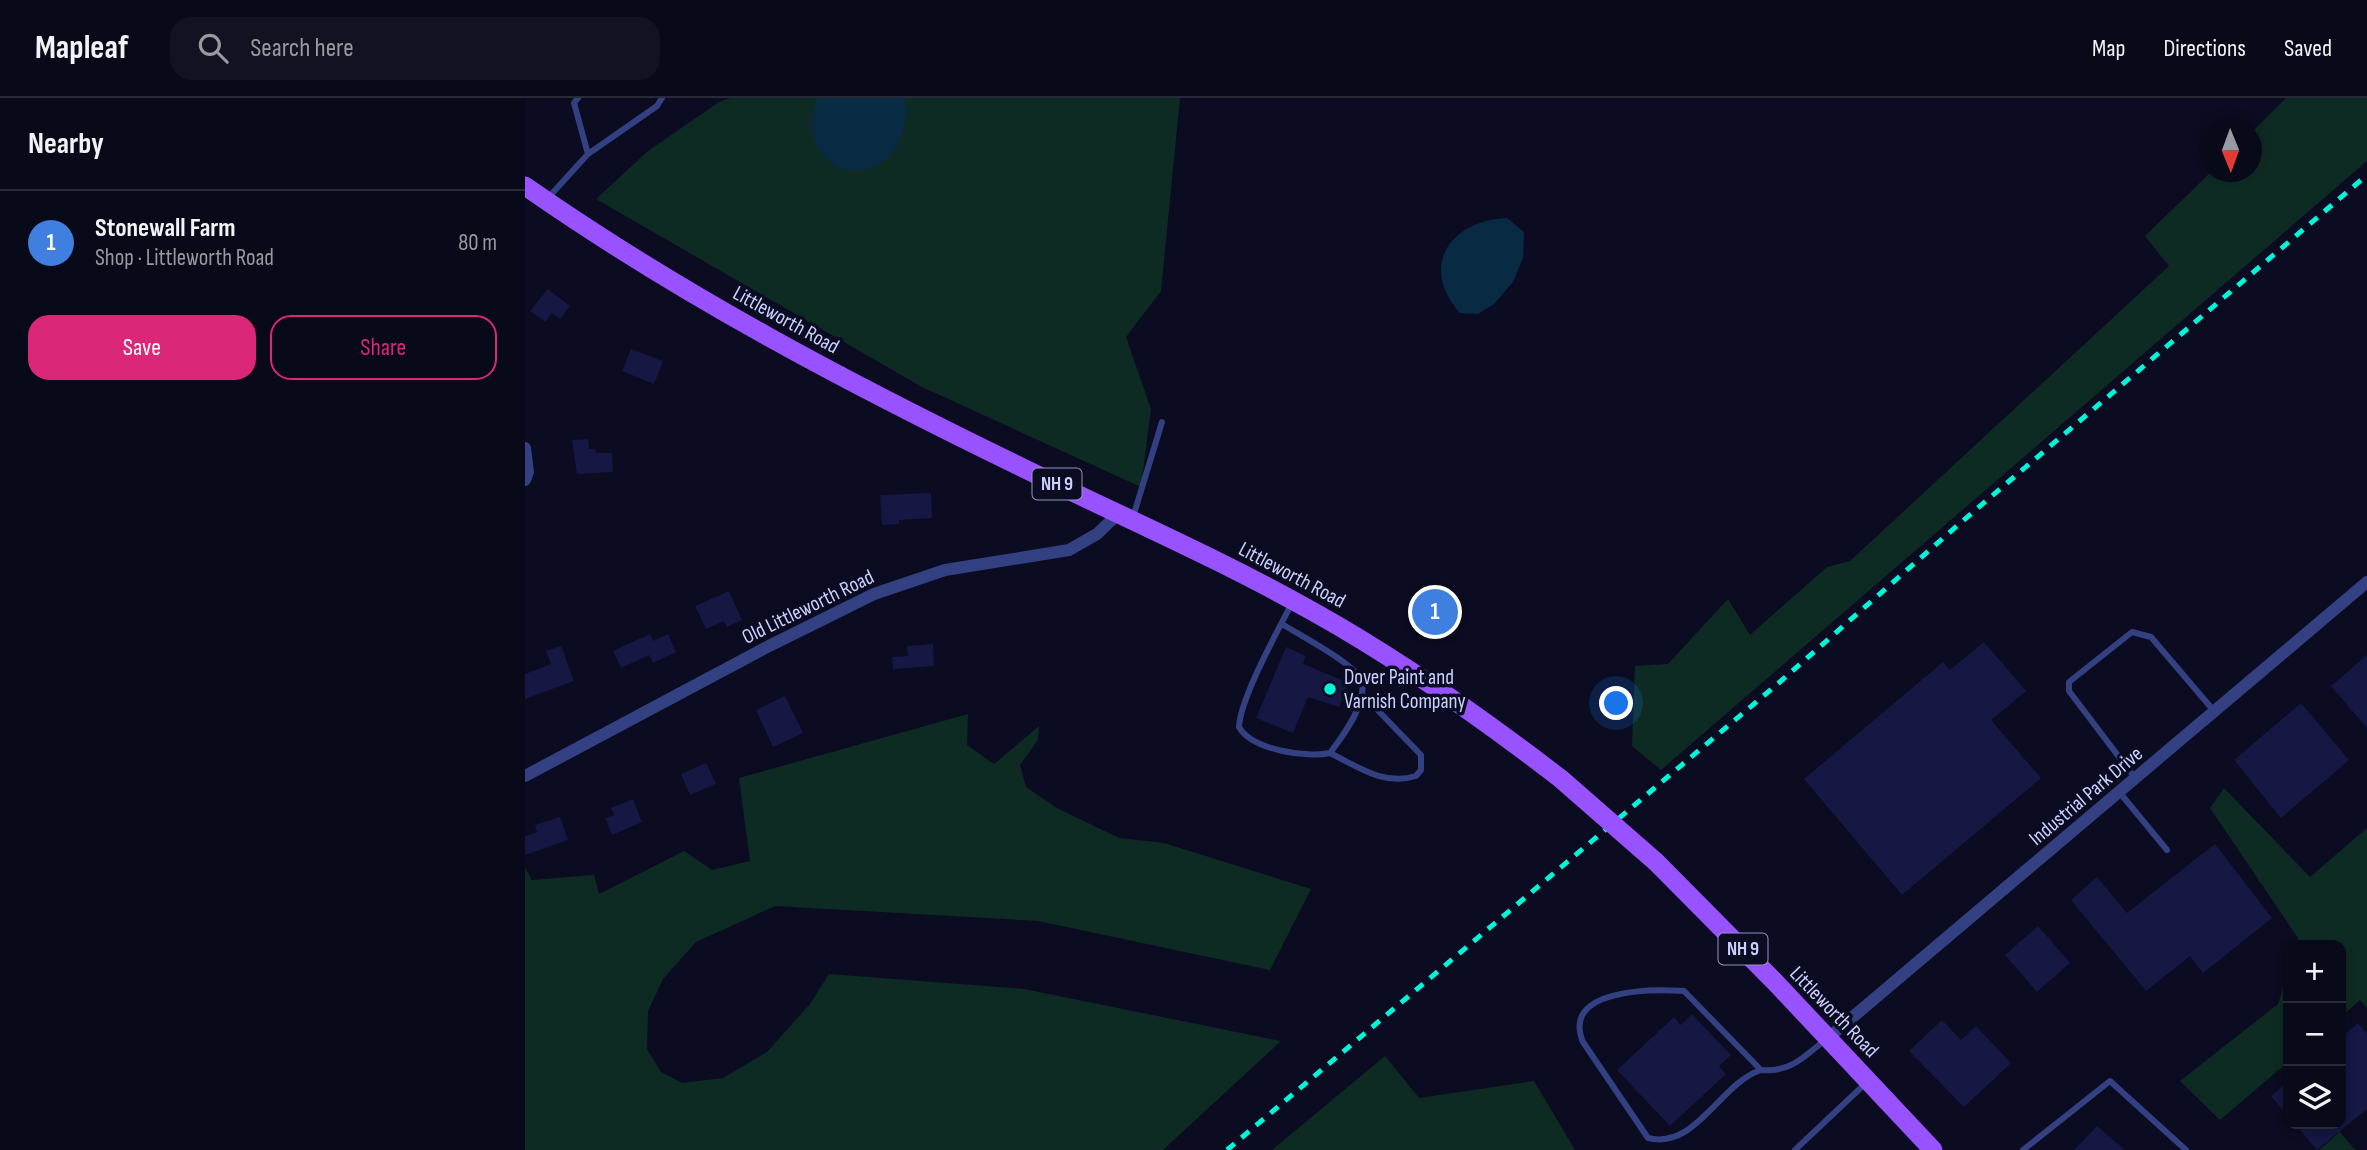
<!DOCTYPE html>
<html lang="en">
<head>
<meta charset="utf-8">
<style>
  :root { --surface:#080919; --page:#111222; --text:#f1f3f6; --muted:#989aa2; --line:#292a38; --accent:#db2777 }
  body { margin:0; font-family:"Sofia Sans Condensed",sans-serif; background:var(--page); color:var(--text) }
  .controls { position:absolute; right:21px; bottom:21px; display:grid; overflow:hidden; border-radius:14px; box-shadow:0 4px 10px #0003 }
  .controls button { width:63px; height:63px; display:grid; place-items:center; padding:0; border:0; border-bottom:2px solid var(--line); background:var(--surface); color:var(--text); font:35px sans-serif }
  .compass { position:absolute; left:1674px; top:21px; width:63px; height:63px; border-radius:50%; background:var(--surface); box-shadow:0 4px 10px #0003; rotate:179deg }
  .you { position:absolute; left:1092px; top:606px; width:24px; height:24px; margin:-18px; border:5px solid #fff; border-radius:50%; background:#1a73e8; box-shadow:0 0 0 10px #1a73e833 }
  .badge { display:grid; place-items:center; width:46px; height:46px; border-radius:50%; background:var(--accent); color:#fff; font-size:23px; font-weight:700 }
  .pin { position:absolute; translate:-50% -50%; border:4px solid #fff; box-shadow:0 2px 7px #0006 }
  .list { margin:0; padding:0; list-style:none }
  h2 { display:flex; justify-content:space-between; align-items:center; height:91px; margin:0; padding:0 28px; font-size:30px }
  h2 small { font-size:23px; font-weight:400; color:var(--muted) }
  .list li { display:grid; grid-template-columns:46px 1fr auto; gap:21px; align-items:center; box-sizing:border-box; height:105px; padding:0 28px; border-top:2px solid var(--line) }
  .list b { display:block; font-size:26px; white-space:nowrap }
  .list p { margin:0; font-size:23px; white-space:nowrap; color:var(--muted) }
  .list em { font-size:23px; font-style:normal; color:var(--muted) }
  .actions { display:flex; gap:14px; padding:21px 28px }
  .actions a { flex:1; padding:16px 0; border:2px solid var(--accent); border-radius:21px; text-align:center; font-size:24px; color:var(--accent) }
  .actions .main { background:var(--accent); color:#fff }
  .icon { flex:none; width:38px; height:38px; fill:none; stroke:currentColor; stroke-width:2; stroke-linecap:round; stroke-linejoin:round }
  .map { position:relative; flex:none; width:1842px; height:1052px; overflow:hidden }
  header { display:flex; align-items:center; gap:42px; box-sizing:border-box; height:98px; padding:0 35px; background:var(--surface); border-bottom:2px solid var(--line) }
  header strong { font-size:33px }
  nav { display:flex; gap:38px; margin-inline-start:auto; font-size:24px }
  .search { width:490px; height:63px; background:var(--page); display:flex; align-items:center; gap:18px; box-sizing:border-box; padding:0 24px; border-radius:21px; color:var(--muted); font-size:26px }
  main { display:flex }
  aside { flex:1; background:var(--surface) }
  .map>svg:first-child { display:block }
  .green { fill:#0e2b23 }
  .water { fill:#082a43 }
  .building { fill:#161743 }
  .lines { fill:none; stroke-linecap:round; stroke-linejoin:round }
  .lane { stroke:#334183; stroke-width:6 }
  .street { stroke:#334183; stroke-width:12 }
  .primary { stroke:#9852ff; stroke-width:19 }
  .rail { stroke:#00f6d8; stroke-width:5; stroke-dasharray:10 9; stroke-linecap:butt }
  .primary-bridge { stroke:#9852ff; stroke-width:19 }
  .poi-dot { fill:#00f6d8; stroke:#0b0c21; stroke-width:2.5 }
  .labels { text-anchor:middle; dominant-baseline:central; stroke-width:7; stroke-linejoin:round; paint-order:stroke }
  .shield { fill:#0b0c21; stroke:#9195bc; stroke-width:2 }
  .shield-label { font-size:19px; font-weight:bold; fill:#cbd0ff }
  .street-label { font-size:21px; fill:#cbd0ff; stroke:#0b0c21 }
  .poi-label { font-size:21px; fill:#cbd0ff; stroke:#0b0c21; text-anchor:start }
</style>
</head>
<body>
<header>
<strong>Mapleaf</strong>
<div class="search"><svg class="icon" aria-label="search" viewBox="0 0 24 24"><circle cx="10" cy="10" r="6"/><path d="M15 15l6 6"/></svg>Search here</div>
<nav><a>Map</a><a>Directions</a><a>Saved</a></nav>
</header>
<main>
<aside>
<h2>Nearby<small></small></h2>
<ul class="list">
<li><span class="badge" style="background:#3f7fe0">1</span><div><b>Stonewall Farm</b><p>Shop · Littleworth Road</p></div><em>80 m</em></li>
</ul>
<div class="actions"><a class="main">Save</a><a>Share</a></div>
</aside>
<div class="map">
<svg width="1842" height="1052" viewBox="0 0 1842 1052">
  <rect width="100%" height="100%" fill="#0b0c21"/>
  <path class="green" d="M205,0h450l-19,193 -35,46 25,72 -10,78 -219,-100 -326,-188 52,-48 71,-49z
    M1761,0h81v63l-706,609 -29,-24 3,-80 33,-2 60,-65 22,36 77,-68 23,-6 319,-295 -24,-30 66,-64h41v-40z
    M443,616l-1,31 27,19 45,-38 -1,14 -18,25 6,22 31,21 62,30 45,5 147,46 -41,81 -232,-49 -263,-15 -79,36 -33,37 -15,32 -1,38 14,23 21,11 41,-5 44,-26 43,-48 19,-30 195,15 257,52 -118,109h-638v-282l7,12 62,-5 5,19 85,-43 28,19 38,-9 -11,-83z
    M1699,690l86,89 57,-49v180l-7,-8 -19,17v-72h-45l2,-7 -88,-130z
    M1763,874v90l-68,58 -40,-39 98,-77z
    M860,958l34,42 115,-17 41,69h-303z
    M1815,1034l15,18h-36z"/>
  <path class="water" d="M292,0h86c5,9 3,16 2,26 -10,59 -83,63 -93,6 -2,-9 3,-23 5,-32z
    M982,120l17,14 -1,26 -10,24 -19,22 -16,10 -18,-1c-42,-47 -9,-93 47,-95z"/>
  <path class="building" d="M23,191l22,17 -10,13 -8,-6 -7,9 -15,-11z
    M106,251l32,12 -9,23 -32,-13z
    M63,341l1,10h6l1,4h16l1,19 -36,2 -5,-34z
    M406,395l1,25 -33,2v4l-17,1 -2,-30z
    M204,493l13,29 -15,7 -3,-6 -18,8 -11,-23z
    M125,536l3,7 15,-7 8,18 -23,11 -4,-8 -28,13 -8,-17z
    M1459,544l42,49 -35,29 50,58 -139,117 -98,-116 139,-117 7,8z
    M408,546l1,22 -41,3 -1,-12 16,-1 -1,-10z
    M36,548l13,35 -49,18v-25l26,-10 -5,-13z
    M761,549l20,9 -3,8 46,19 -10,24 -31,-10 -15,36 -37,-15z
    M1842,557v73l-36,-42z
    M260,598l18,37 -30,14 -17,-37z
    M1776,605l48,57 -68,58 -47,-58z
    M181,665l10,21 -26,11 -9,-21z
    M108,701l9,23 -30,13 -7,-17 9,-3 -3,-7z
    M35,719l8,23 -43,15v-19l12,-4 -2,-7z
    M1690,746l57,74 -69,55 -13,-17 -44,35 -75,-91 26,-23 30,36z
    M1513,828l32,37 -33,29 -32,-37z
    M1167,916l39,41 -12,11 7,8 -56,52 -53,-56 57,-53 7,8z
    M1417,922l19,20 15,-14 35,37 -47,44 -55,-56z
    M1833,925l9,10v76l-50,41 -22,-26h46v-86z
    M1763,984v34l-17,-20z
    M1572,1028l28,24h-51z"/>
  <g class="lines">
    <path class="lane" d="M53,0l-4,5 14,51
      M22,101l41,-45 69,-48 5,-8
      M608,419l29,-95
      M757,526c16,10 73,40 79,56 8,21 -18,56 -31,73 -24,5 -78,-3 -91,-26 1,-28 39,-97 53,-124
      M805,655c28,14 54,33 86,23l5,-6v-15l-58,-60
      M1610,680l-66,-87v-9l63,-50 19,5 63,74
      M1595,695l47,57
      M1236,972c-41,13 -65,80 -113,68l-65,-96c-22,-53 67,-53 101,-51l77,79c29,3 44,-14 65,-31
      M1270,1052l72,-68
      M1498,1052l87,-69 76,69"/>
    <path class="street" d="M0,350l3,24 -3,8
      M0,678l244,-130 105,-52 71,-24 124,-20 28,-16 22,-21
      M1303,940l539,-456"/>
    <path class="primary" d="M0,88c156,109 325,198 496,281 97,48 197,91 291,144 88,49 170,107 249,168
      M1131,764l119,120 158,168"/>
    <path class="rail" d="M702,1052l554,-469 177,-156 409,-350"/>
    <path class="primary-bridge" d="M1036,681l95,83"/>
  </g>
  <circle class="poi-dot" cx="805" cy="591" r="7"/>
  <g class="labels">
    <g class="shield">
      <rect x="507.5" y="370.5" width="49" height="31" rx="5"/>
      <rect x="1193.5" y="835.5" width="49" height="31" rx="5"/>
    </g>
    <g class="shield-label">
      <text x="532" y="386">NH 9</text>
      <text x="1218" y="851">NH 9</text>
    </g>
    <g class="street-label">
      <text transform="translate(261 222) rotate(29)">Littleworth Road</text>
      <text transform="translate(767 477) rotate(28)">Littleworth Road</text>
      <text transform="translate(283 509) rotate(-26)">Old Littleworth Road</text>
      <text transform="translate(1561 698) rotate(-40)">Industrial Park Drive</text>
      <text transform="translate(1309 914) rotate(46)">Littleworth Road</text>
    </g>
    <g class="poi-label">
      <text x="819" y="579">Dover Paint and<tspan x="819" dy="24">Varnish Company</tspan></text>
    </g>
  </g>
</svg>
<div class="controls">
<button>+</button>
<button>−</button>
<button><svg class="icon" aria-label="layers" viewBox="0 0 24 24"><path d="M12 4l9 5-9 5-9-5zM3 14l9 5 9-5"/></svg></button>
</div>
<svg class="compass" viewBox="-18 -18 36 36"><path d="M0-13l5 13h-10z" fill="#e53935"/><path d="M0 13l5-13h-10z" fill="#989aa2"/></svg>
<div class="you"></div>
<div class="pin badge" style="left:910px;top:514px;background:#3f7fe0">1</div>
</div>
</main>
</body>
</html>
